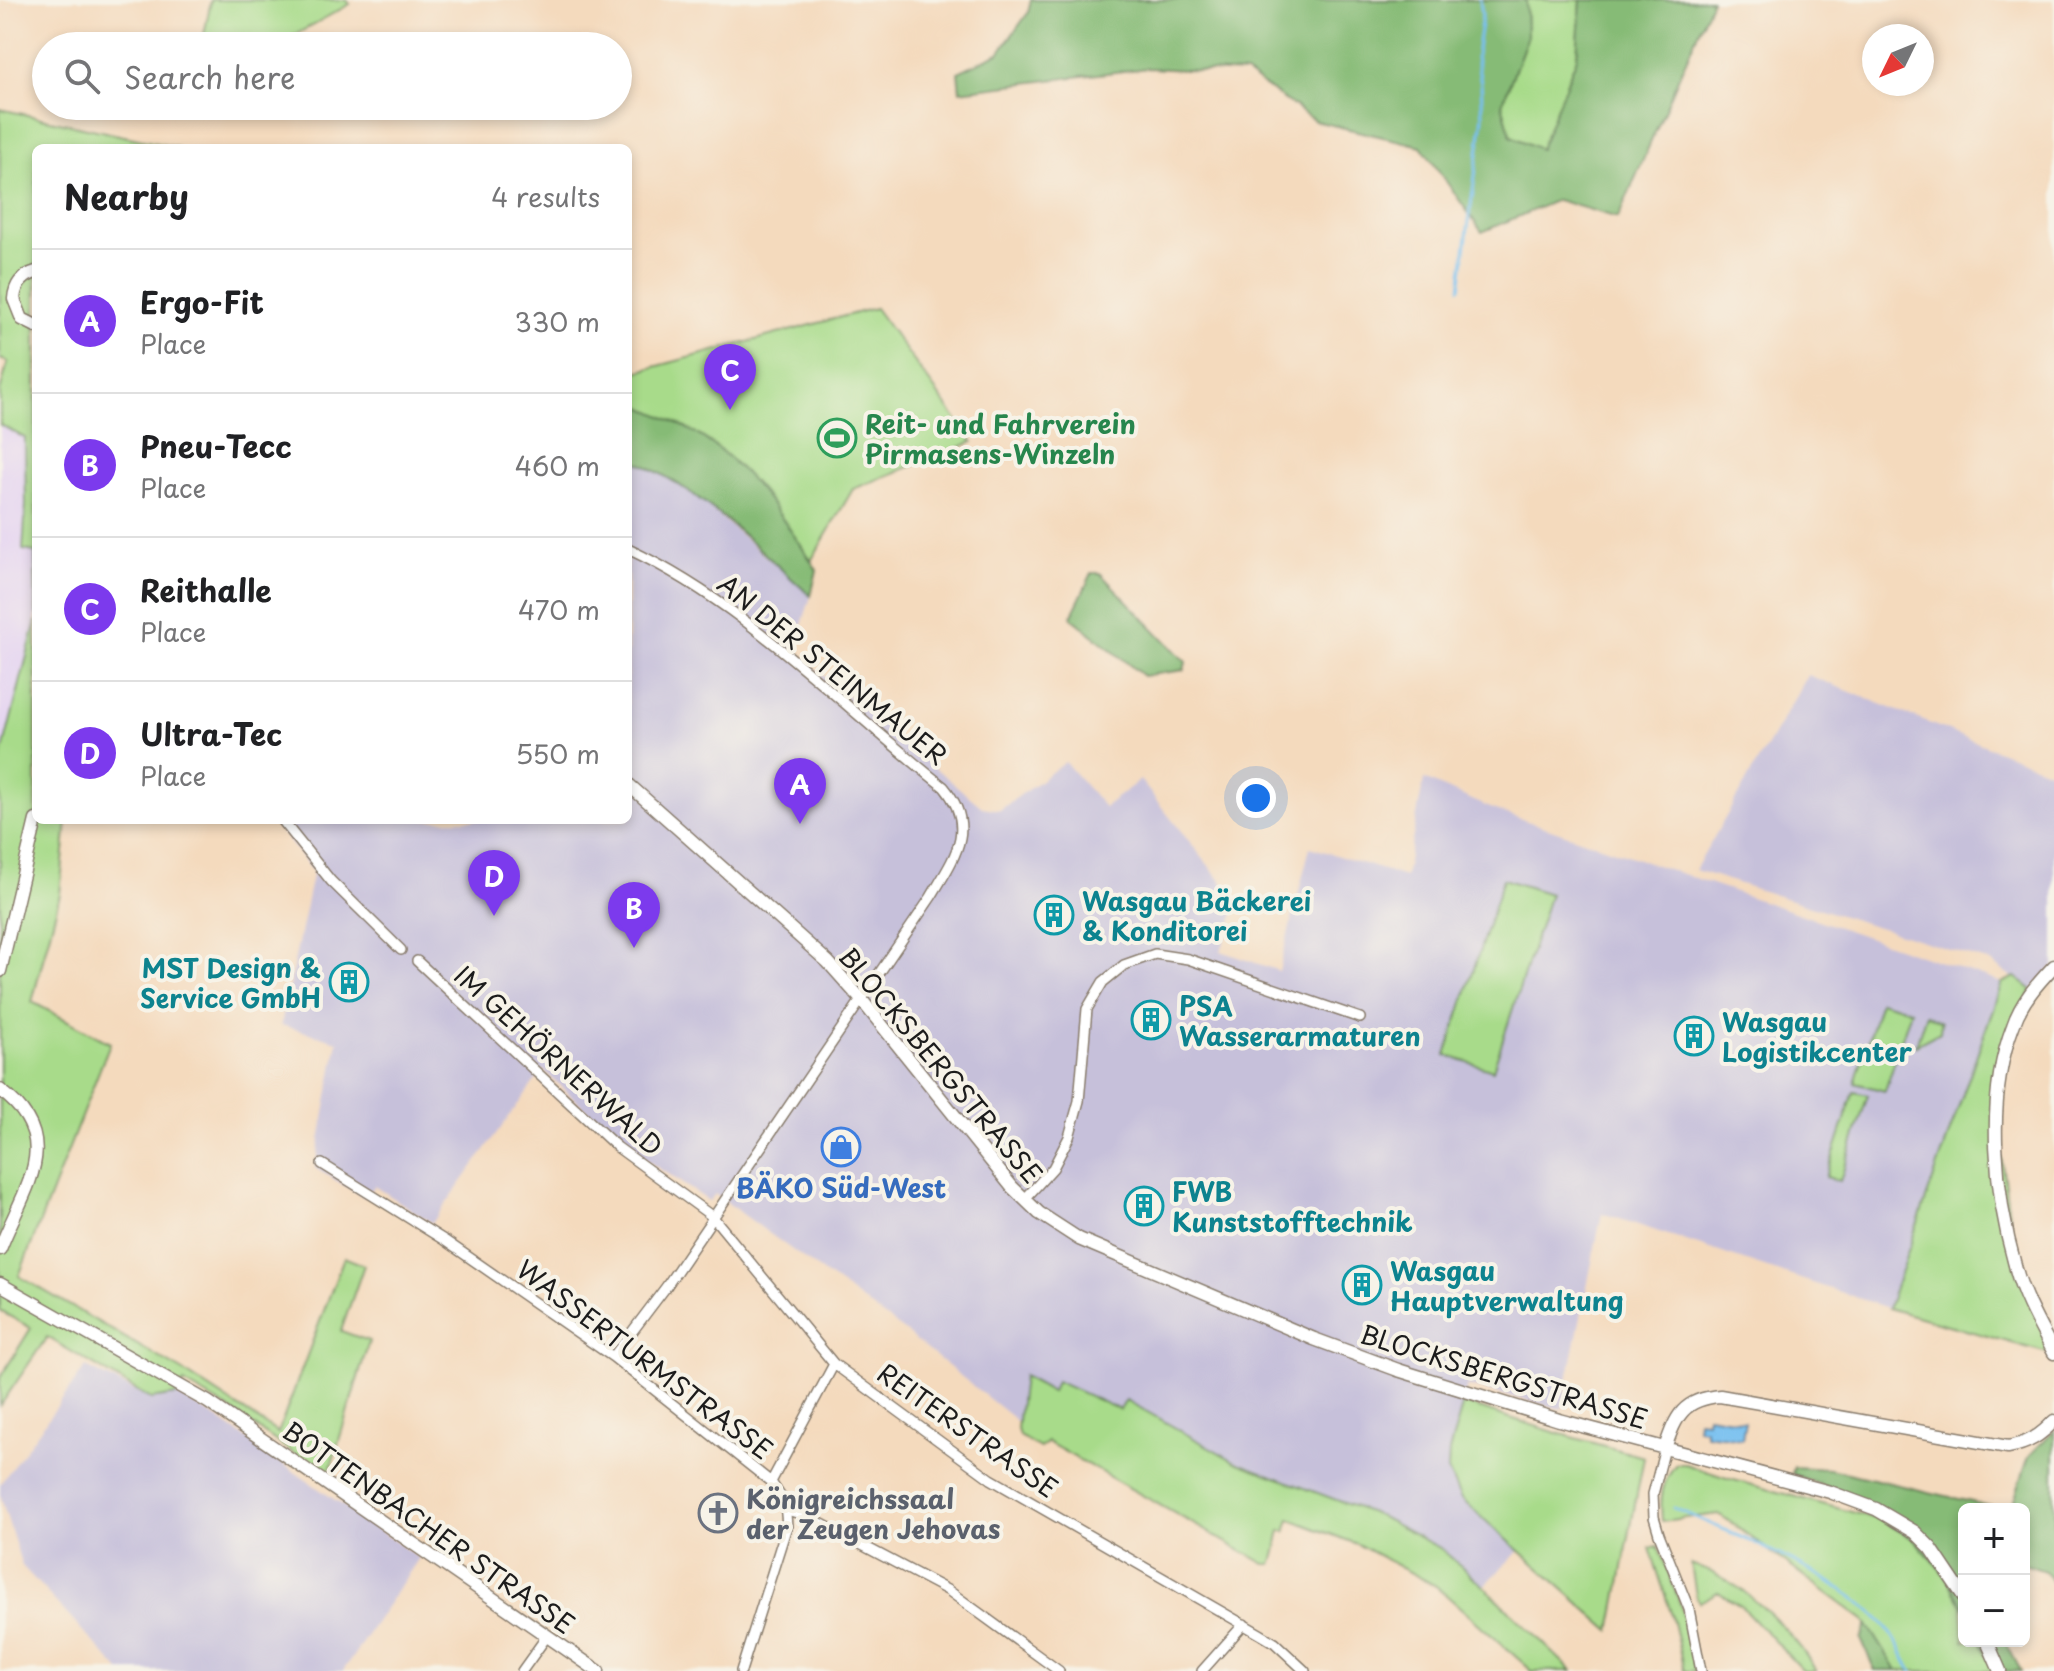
<!DOCTYPE html>
<html lang="en">
<head>
<meta charset="utf-8">
<style>
  :root { --surface:#fff; --page:#f2f2f2; --text:#202124; --muted:#757577; --line:#e0e0e0; --accent:#7c3aed }
  body { margin:0; font-family:"Playpen Sans",sans-serif; background:var(--page); color:var(--text) }
  .controls { position:absolute; right:24px; bottom:24px; display:grid; overflow:hidden; border-radius:12px; box-shadow:0 4px 12px #0003 }
  .controls button { width:72px; height:72px; display:grid; place-items:center; padding:0; border:0; border-bottom:2px solid var(--line); background:var(--surface); color:var(--text); font:40px sans-serif }
  .compass { position:absolute; left:1862px; top:24px; width:72px; height:72px; border-radius:50%; background:var(--surface); box-shadow:0 4px 12px #0003; rotate:227deg }
  .you { position:absolute; left:1256px; top:798px; width:28px; height:28px; margin:-20px; border:6px solid #fff; border-radius:50%; background:#1a73e8; box-shadow:0 0 0 12px #1a73e833 }
  .badge { display:grid; place-items:center; width:52px; height:52px; border-radius:50%; background:var(--accent); color:#fff; font-size:26px; font-weight:700 }
  .pin { position:absolute; translate:-50% -66px; filter:drop-shadow(0 2px 4px #0008) }
  .pin::after { content:''; position:absolute; top:42px; width:28px; height:24px; background:inherit; clip-path:polygon(0 0,100% 0,50% 100%) }
  .list { margin:0; padding:0; list-style:none }
  h2 { display:flex; justify-content:space-between; align-items:center; height:104px; margin:0; padding:0 32px; font-size:34px }
  h2 small { font-size:26px; font-weight:400; color:var(--muted) }
  .list li { display:grid; grid-template-columns:52px 1fr auto; gap:24px; align-items:center; box-sizing:border-box; height:144px; padding:0 32px; border-top:2px solid var(--line) }
  .list b { display:block; font-size:30px; white-space:nowrap }
  .list p { margin:0; font-size:26px; white-space:nowrap; color:var(--muted) }
  .list em { font-size:26px; font-style:normal; color:var(--muted) }
  .icon { flex:none; width:44px; height:44px; fill:none; stroke:currentColor; stroke-width:2; stroke-linecap:round; stroke-linejoin:round }
  .map { position:relative; flex:none; width:2054px; height:1671px; overflow:hidden }
  .search { position:absolute; background:var(--surface); box-shadow:0 4px 12px #0003; left:32px; top:32px; width:600px; height:88px; display:flex; align-items:center; gap:20px; box-sizing:border-box; padding:0 28px; border-radius:44px; color:var(--muted); font-size:30px }
  .panel { position:absolute; background:var(--surface); box-shadow:0 4px 12px #0003; left:32px; top:144px; width:600px; height:680px; border-radius:12px }
  .map>svg:first-child { display:block }
  .built { fill:#e4d3f2 }
  .industrial { fill:#c6c0da }
  .green { fill:#a8db8a; stroke:#627c53; stroke-width:2 }
  .forest { fill:#86bb76; stroke:#516c49; stroke-width:2 }
  .water { fill:#77c0f0; stroke:#4a6e86; stroke-width:2 }
  .lines { fill:none; stroke-linecap:round; stroke-linejoin:round }
  .stream { stroke:#77c0f0; stroke-width:3 }
  .street-casing { stroke:#887b6c; stroke-width:12 }
  .secondary-casing { stroke:#887b6c; stroke-width:15 }
  .street { stroke:#fff; stroke-width:9 }
  .secondary { stroke:#fff; stroke-width:12 }
  .labels { text-anchor:middle; dominant-baseline:central; stroke-width:8; stroke-linejoin:round; paint-order:stroke }
  .leisure-label { font-size:26px; font-weight:bold; fill:#27864d; stroke:#f7f3e8; text-anchor:start }
  .street-label { font-size:26px; fill:#1c1c1c; stroke:#f7f3e8 }
  .culture-label { font-size:26px; font-weight:bold; fill:#0d838f; stroke:#f7f3e8; text-anchor:start }
  .shop-label { font-size:26px; font-weight:bold; fill:#366cbe; stroke:#f7f3e8 }
  .worship-label { font-size:26px; font-weight:bold; fill:#5b616d; stroke:#f7f3e8; text-anchor:start }
</style>
</head>
<body>
<div class="map">
<svg width="2054" height="1671" viewBox="0 0 2054 1671">
  <rect width="100%" height="100%" fill="#f7f3e8"/>
  <filter id="ink" filterUnits="userSpaceOnUse"><feTurbulence type="fractalNoise" baseFrequency=".0125" numOctaves="2"/><feDisplacementMap in="SourceGraphic" scale="16" xChannelSelector="R" yChannelSelector="G"/><feConvolveMatrix kernelMatrix="1 2 1 2 8 2 1 2 1" color-interpolation-filters="sRGB"/></filter>
  <filter id="wash" filterUnits="userSpaceOnUse"><feTurbulence type="fractalNoise" baseFrequency=".006" numOctaves="4" result="noise"/><feDisplacementMap in="SourceGraphic" scale="32" xChannelSelector="R" yChannelSelector="G"/><feGaussianBlur stdDeviation="1.8" result="paint"/><feColorMatrix in="noise" values="0 0 0 0 0 0 0 0 0 0 0 0 0 0 0 0 0 1.4 0 .05"/><feComposite in="paint" operator="in"/></filter>
  <g filter="url(#wash)">
    <rect width="100%" height="100%" fill="#f4dabd"/>
    <path class="built" d="M0,425l25,13 1,67 -3,45 12,2 1,63 -15,71 -21,76z"/>
    <path class="industrial" d="M628,458l32,13 29,19 122,106 -17,55 188,156 18,3 65,-48 39,45 36,-27 98,122 -17,49 58,20 31,-124 95,30 19,-98 71,31 507,173 -114,325 -286,-95 -40,196 -95,-23 -18,66 12,47 58,52 -35,35 -44,-38 -61,-32 -141,-53 -112,-63 -6,11 -64,-29 -3,10 -30,-15 -5,45 -110,-88 -193,-140 -6,7 -78,-51 -88,-80 -111,153 -57,-37 -11,11 -49,-29 23,-127 -57,-16 32,-154 -41,-51h356z
      M1808,675l246,98v193l-22,24 -42,-28 -295,-92z
      M86,1367l65,32 26,-4 41,24 201,139 -76,113h-223l-98,-105 -22,-71v-11z"/>
    <path class="green" d="M211,0h136l3,4 -75,42h-70l-3,-1z
      M1526,0h55l-4,57 -37,92 -29,-13 -9,-32 25,-66z
      M0,109l179,39h-143v467l-1,-63 -12,-2 3,-45 -1,-67 -25,-13v-33l8,-30 -8,-3z
      M875,308l98,134 -120,47 -42,72c-26,-36 -50,-76 -85,-106 -28,-25 -64,-39 -98,-54v-27z
      M36,621v199h31l-7,74 -28,108 78,41 -91,233 170,99 89,58 66,-176 20,8 -23,66 28,10 -41,136 -96,-66 -48,-28 -7,12 -26,4 -104,-62 -47,69v-28l31,-50 -31,-17v-549z
      M1503,879l47,15 -57,176 -47,-15z
      M2015,977l17,13 -19,35 -17,93 20,151 38,86 -166,-47 114,-325z
      M1880,1001l31,9 -26,81 -30,-8z
      M1926,1014l15,8 -1,10 -24,13z
      M1854,1092l14,3 -28,86 -14,-4z
      M1023,1376l29,16 4,-11 64,29 6,-10 112,63 141,53 61,32 44,38 88,85h-40l-96,-85 -79,-42 -67,-25 -4,13 -5,-2 -7,30 -2,4h-7l-218,-122 -7,6 -21,-12 -2,-7z
      M1463,1403l91,29 90,25 -33,174 -150,-132 -13,-28 1,-19z
      M1676,1464h9l45,15 151,41 34,20 29,34 18,30 2,37h16l14,30h-97l-32,-50 -146,-107 -57,7c-2,-22 -1,-39 14,-57z
      M1658,1546l23,60 14,65h-11l-13,-58 -21,-65z
      M1691,1564c10,4 21,8 30,13 34,18 76,60 95,94h-13l-61,-64 -24,-15 -18,10 -4,-6z"/>
    <path class="forest" d="M1031,0h495l1,38 -25,66 9,32 29,13 37,-92 4,-57h131l-94,218 -61,-18 -75,32 -61,-86 -106,-25 -69,-48 -98,-5 -188,23 -2,-19 41,-19 29,-40z
      M628,401c23,10 46,19 67,32 53,31 89,86 122,137l-6,26c-57,-50 -111,-109 -183,-138z
      M1092,573h8l86,89 -2,8 -41,6 -72,-59z
      M2054,1430v155l-9,-14 -21,-7v-55h-13l18,-53z
      M1794,1467l36,2 172,40h-38v98l-23,-38 -26,-29 -91,-54 -32,-12z
      M1868,1625l29,46h-22l-14,-32z
      M1980,1641h25l16,30h-27z"/>
    <path class="water" d="M1707,1415l38,6 -3,18 -37,-5v-5l-8,-1 1,-8 8,1z"/>
    <g class="lines">
      <path class="stream" d="M1460,288l23,-172 -2,-33 -5,-27 6,-40 -2,-16
        M1674,1508c65,29 166,66 213,120 10,12 17,29 25,43"/>
    </g>
  </g>
  <g filter="url(#ink)">
    <g class="lines">
      <g class="street-casing">
        <path id="street" d="M282,820l49,61 70,69
          M417,961l200,186 96,70 121,147 157,115 269,155 15,9 30,28
          M322,1164l122,76 169,117 158,125 14,21 2,23 -46,145
          M1024,1200l29,-32 16,-31 10,-36 8,-92 16,-27 21,-17 31,-11 33,5 172,59
          M613,1357l53,-70 265,-390c23,-39 47,-69 13,-110 -103,-81 -196,-182 -316,-238
          M1665,1448l-12,46 1,23 5,17 30,75 12,62
          M771,1482l63,-118
          M787,1510l20,6 142,75 110,80
          M522,1671l25,-35
          M1202,1671l42,-47"/>
      </g>
      <g class="secondary-casing">
        <path id="secondary" d="M36,272c-14,4 -21,13 -22,27l8,20 14,7
          M628,784l200,178 32,36 152,189 27,26 40,26 235,100 84,31 161,50 271,72 46,17 39,23 16,16 33,49
          M2054,966c-17,18 -33,36 -41,60 -28,72 -18,170 3,243 8,30 24,57 38,84
          M0,971l36,-151
          M0,1090c68,50 22,100 0,159
          M0,1284l208,118 390,269
          M1665,1448c11,-32 18,-49 55,-52l288,51c20,-3 33,-12 46,-26
          M1987,1641l13,30"/>
      </g>
      <use href="#street" class="street"/>
      <use href="#secondary" class="secondary"/>
    </g>
  </g>
  <defs>
    <g id="stadium-ring" transform="scale(2)"><circle r="9.5" fill="#f7f3e8" stroke="#2e9e5b" stroke-width="1.5"/><path d="M0-5a6.5 5 0 1 0 0 10a6.5 5 0 1 0 0-10ZM-3.5-1.8h7v3.6h-7Z" fill="#2e9e5b"/></g>
    <g id="building-ring" transform="scale(2)"><circle r="9.5" fill="#f7f3e8" stroke="#0f9aa8" stroke-width="1.5"/><path d="M-4-6H4V6H1V3H-1V6H-4ZM-2.5-4.3h1.7v1.8h-1.7ZM.8-4.3h1.7v1.8H.8ZM-2.5-1h1.7V.8h-1.7ZM.8-1h1.7V.8H.8Z" fill="#0f9aa8"/></g>
    <g id="shop-ring" transform="scale(2)"><circle r="9.5" fill="#f7f3e8" stroke="#3f7fe0" stroke-width="1.5"/><path d="M-5-2.5h2.3a2.7 3.5 0 0 1 5.4 0H5L5.5 6h-11ZM-1.5-2.5h3a1.5 2.3 0 0 0-3 0Z" fill="#3f7fe0"/></g>
    <g id="church-ring" transform="scale(2)"><circle r="9.5" fill="#f7f3e8" stroke="#6b7280" stroke-width="1.5"/><path d="M-1.2-6h2.4v3.5h3.3v2.4h-3.3V6h-2.4V-.1h-3.3v-2.4h3.3Z" fill="#6b7280"/></g>
  </defs>
  <g fill-rule="evenodd">
    <use href="#stadium-ring" x="837" y="438"/>
    <use href="#building-ring" x="1054" y="915"/>
    <use href="#building-ring" x="349" y="982"/>
    <use href="#building-ring" x="1151" y="1020"/>
    <use href="#building-ring" x="1694" y="1036"/>
    <use href="#shop-ring" x="841" y="1147"/>
    <use href="#building-ring" x="1144" y="1206"/>
    <use href="#building-ring" x="1362" y="1285"/>
    <use href="#church-ring" x="718" y="1513"/>
  </g>
  <g class="labels">
    <g class="leisure-label">
      <text x="865" y="423">Reit- und Fahrverein<tspan x="865" dy="30">Pirmasens-Winzeln</tspan></text>
    </g>
    <g class="street-label">
      <text transform="translate(833 669) rotate(39)">AN DER STEINMAUER</text>
      <text transform="translate(559 1060) rotate(42)">IM GEHÖRNERWALD</text>
      <text transform="translate(941 1065) rotate(50)">BLOCKSBERGSTRASSE</text>
      <text transform="translate(645 1359) rotate(37)">WASSERTURMSTRASSE</text>
      <text transform="translate(1504 1376) rotate(17)">BLOCKSBERGSTRASSE</text>
      <text transform="translate(968 1430) rotate(35)">REITERSTRASSE</text>
      <text transform="translate(429 1527) rotate(35)">BOTTENBACHER STRASSE</text>
    </g>
    <g class="culture-label">
      <text x="1082" y="900">Wasgau Bäckerei<tspan x="1082" dy="30">&amp; Konditorei</tspan></text>
      <text x="321" y="967" text-anchor="end">MST Design &amp;<tspan x="321" dy="30">Service GmbH</tspan></text>
      <text x="1179" y="1005">PSA<tspan x="1179" dy="30">Wasserarmaturen</tspan></text>
      <text x="1722" y="1021">Wasgau<tspan x="1722" dy="30">Logistikcenter</tspan></text>
      <text x="1172" y="1191">FWB<tspan x="1172" dy="30">Kunststofftechnik</tspan></text>
      <text x="1390" y="1270">Wasgau<tspan x="1390" dy="30">Hauptverwaltung</tspan></text>
    </g>
    <g class="shop-label">
      <text x="841" y="1187">BÄKO Süd-West</text>
    </g>
    <g class="worship-label">
      <text x="746" y="1498">Königreichssaal<tspan x="746" dy="30">der Zeugen Jehovas</tspan></text>
    </g>
  </g>
</svg>
<div class="controls">
<button>+</button>
<button>−</button>
</div>
<svg class="compass" viewBox="-18 -18 36 36"><path d="M0-13l5 13h-10z" fill="#e53935"/><path d="M0 13l5-13h-10z" fill="#757577"/></svg>
<div class="you"></div>
<div class="pin badge" style="left:800px;top:824px">A</div>
<div class="pin badge" style="left:634px;top:948px">B</div>
<div class="pin badge" style="left:730px;top:410px">C</div>
<div class="pin badge" style="left:494px;top:916px">D</div>
<div class="search"><svg class="icon" aria-label="search" viewBox="0 0 24 24"><circle cx="10" cy="10" r="6"/><path d="M15 15l6 6"/></svg>Search here</div>
<section class="panel">
<h2>Nearby<small>4 results</small></h2>
<ul class="list">
<li><span class="badge">A</span><div><b>Ergo-Fit</b><p>Place</p></div><em>330 m</em></li>
<li><span class="badge">B</span><div><b>Pneu-Tecc</b><p>Place</p></div><em>460 m</em></li>
<li><span class="badge">C</span><div><b>Reithalle</b><p>Place</p></div><em>470 m</em></li>
<li><span class="badge">D</span><div><b>Ultra-Tec</b><p>Place</p></div><em>550 m</em></li>
</ul>
</section>
</div>
</body>
</html>
